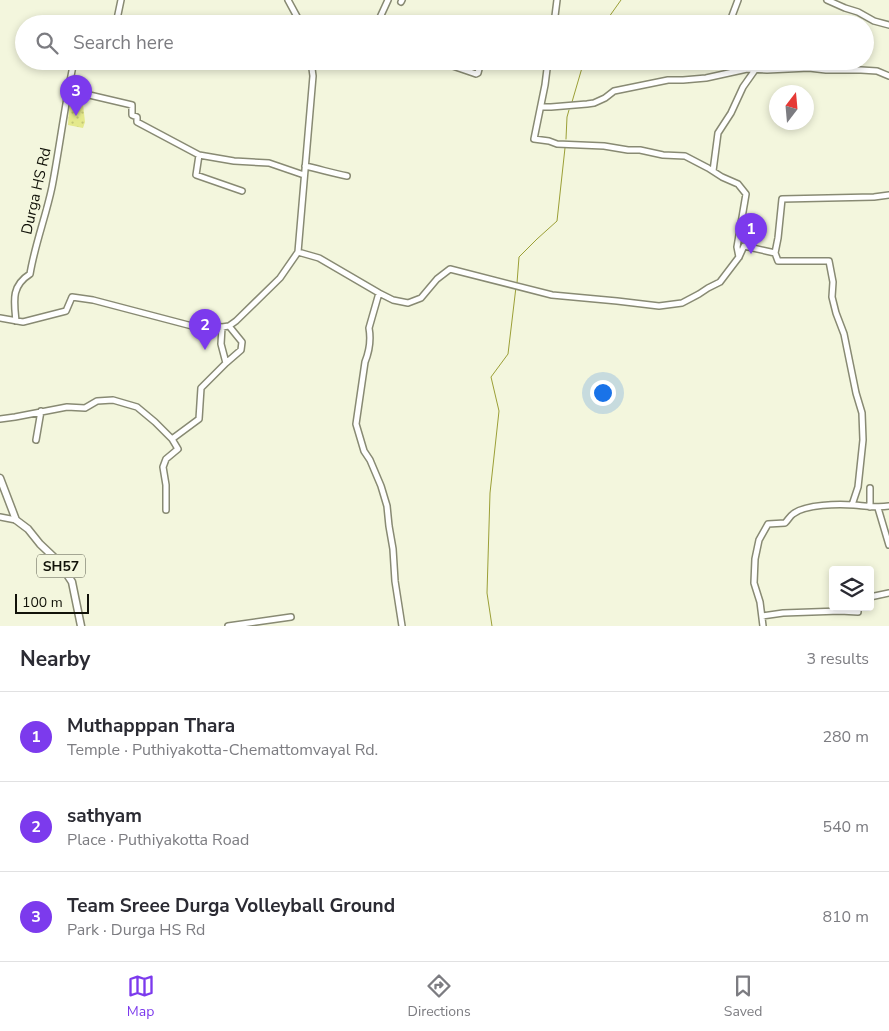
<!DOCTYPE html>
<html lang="en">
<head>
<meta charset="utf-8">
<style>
  :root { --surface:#fff; --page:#f7f7f7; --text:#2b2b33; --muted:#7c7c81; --line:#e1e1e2; --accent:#7c3aed }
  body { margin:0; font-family:"Nunito Sans",sans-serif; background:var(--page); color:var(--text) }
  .controls { position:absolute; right:15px; bottom:15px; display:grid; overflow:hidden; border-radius:5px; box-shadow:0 2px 8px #0003 }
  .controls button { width:45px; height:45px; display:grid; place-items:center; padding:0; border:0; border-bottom:1px solid var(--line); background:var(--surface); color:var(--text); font:25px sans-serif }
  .compass { position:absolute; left:769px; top:85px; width:45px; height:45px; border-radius:50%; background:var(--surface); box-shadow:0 2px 8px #0003; rotate:16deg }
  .scale { position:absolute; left:15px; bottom:12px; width:74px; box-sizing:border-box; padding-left:5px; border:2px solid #111209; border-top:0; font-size:14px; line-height:18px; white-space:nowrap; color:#111209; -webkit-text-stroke:4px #f3f6dd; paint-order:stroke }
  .you { position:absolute; left:602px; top:392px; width:18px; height:18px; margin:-12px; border:4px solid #fff; border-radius:50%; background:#1a73e8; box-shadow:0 0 0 8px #1a73e833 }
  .badge { display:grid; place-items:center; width:32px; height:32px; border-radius:50%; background:var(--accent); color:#fff; font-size:16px; font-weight:700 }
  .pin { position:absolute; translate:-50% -41px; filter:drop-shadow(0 1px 2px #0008) }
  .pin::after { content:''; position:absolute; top:26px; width:18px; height:15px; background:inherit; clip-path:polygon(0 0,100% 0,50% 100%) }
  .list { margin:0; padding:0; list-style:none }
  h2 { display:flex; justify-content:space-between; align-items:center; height:65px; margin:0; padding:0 20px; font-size:21px }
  h2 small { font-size:16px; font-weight:400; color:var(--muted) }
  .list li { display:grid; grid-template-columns:32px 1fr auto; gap:15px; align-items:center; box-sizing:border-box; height:90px; padding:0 20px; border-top:1px solid var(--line) }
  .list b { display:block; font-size:19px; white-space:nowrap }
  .list p { margin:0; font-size:16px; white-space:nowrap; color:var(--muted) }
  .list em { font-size:16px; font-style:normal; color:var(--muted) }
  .icon { flex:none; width:28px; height:28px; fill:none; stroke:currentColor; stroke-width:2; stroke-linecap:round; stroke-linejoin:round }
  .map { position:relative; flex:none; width:889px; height:626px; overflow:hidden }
  .search { position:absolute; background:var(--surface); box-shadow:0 2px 8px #0003; left:15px; right:15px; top:15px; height:55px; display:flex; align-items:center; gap:12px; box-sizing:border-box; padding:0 18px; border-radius:28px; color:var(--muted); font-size:19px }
  .sheet { height:335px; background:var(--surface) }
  nav { display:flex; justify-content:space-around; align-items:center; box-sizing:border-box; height:70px; border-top:1px solid var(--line); background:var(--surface); font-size:14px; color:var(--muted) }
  nav a { display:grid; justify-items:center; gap:2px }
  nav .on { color:var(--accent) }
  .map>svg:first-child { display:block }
  .park { fill:url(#park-dots) }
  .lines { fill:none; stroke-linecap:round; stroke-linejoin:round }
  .stream { stroke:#9b9f36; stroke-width:1 }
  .minor-casing { stroke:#888a73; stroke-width:8 }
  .major-casing { stroke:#888a73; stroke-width:9 }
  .minor { stroke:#fff; stroke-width:5 }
  .major { stroke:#fff; stroke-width:6 }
  .labels { text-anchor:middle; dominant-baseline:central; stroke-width:4.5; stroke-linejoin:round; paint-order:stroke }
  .shield { fill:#f3f6dd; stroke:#555649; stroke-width:1 }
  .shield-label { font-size:14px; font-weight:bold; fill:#111209 }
  .street-label { font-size:15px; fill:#111209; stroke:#f3f6dd }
</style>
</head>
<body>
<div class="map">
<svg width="889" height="626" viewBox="0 0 889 626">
  <defs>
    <pattern id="park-dots" width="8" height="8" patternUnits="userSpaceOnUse" patternTransform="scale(1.25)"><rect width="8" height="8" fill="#e4e98c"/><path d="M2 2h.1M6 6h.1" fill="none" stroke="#c3c777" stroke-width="1.8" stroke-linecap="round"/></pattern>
  </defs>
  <rect width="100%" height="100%" fill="#f3f6dd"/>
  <path class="park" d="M71,102l12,2 2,18 -2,6 -15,-3 1,-15z"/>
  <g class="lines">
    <path class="stream" d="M604,24l17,-24
      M572,102l12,-41
      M566,139l1,-22 2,-7
      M517,283l2,-26 18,-18 20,-18 8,-73
      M492,626l-5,-33 3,-100 9,-82 -8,-34 17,-23 8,-67"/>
    <g class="minor-casing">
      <path id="minor" d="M288,0l13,24
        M827,0l18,8 13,4 16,9 15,4
        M401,2l1,-2
        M116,24l5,-24
        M377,24l11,-24
        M554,24l3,-24
        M729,24l9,-24
        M438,61l38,13 2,-1 3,-12
        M548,61l-3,24 -11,54 15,2 8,3 47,2 24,4h12l23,5 22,1 23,12 14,9 16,7 8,10 -9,53 2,10
        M747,69l2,-8
        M68,90l64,15v10l5,2v5l62,33 35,6 35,2 35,12
        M541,107h10l36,-3 7,-1 11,-5 9,-7 54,-11h15l23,-2 41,-9 20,1 42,-2 17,2h35l16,1 12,5
        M199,155l-3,20 46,16
        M305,166c14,3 27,7 42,10
        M713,171l5,-38 13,-20 12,-26 12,-17
        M298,252l15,-176 -2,-15
        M775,253l3,8h51l4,21 -1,15 4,16 8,21 12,59 6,20 1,27 -5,47 -6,18
        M379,293l-10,35c2,11 0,24 -4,34l-9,62 8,27 6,9 11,26 6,20 2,20 4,23 2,32 7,45
        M0,318l23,4 43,-11 6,-14 21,3 99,26 15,-1 15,2 7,-1 7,-5 44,-43 18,-26 21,6 60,35 14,7 15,3 13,-5 16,-19 13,-10 102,26 65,6 42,5 23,-3 17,-9 9,-6 12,-6 19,-25 5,-11 31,7 3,-15 4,-39 92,-2 15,-2
        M16,321c-2,-20 -5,-35 14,-47 5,-30 16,-58 22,-87 8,-42 13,-84 22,-126
        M226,363l15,-13 1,-8 -13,-16
        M0,419l15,-2 52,-10 18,1 12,-7 16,-1 24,7 18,15 17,17 6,10 -12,10 -3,8 3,18v25
        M172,439l27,-20 2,-31 25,-25 -5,-19 1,-17
        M36,440l5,-29
        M870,488v19
        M878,508l11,37
        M0,517l16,3
        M870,597l19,-4
        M762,616l21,-3 57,-2 18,1v-5
        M228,626l63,-9
        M763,626l-3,-24 -6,-19 1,-24 4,-19 9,-16 17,-1c3,-3 5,-7 8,-9 12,-10 46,-10 61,-9 12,1 23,3 35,1"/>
    </g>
    <g class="major-casing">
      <path id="major" d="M0,478l16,42 12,9 12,15 19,18 13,20 9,44"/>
    </g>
    <use href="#minor" class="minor"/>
    <use href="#major" class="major"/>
  </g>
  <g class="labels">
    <rect class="shield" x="37" y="554.5" width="48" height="23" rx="4"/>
    <g class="shield-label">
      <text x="61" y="566">SH57</text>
    </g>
    <g class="street-label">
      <text transform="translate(36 191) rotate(-77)">Durga HS Rd</text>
    </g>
  </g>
</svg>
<div class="controls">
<button><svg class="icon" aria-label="layers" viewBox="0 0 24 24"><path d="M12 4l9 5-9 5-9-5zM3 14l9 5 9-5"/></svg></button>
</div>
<svg class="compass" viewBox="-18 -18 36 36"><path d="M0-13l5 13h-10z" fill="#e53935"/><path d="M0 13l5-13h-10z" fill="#7c7c81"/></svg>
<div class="scale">100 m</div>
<div class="you"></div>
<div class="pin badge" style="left:751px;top:254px">1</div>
<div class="pin badge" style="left:205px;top:350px">2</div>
<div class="pin badge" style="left:76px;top:116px">3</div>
<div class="search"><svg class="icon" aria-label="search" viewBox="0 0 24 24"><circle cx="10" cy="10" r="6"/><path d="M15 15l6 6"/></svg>Search here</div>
</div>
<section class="sheet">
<h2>Nearby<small>3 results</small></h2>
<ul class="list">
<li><span class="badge">1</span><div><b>Muthapppan Thara</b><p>Temple · Puthiyakotta-Chemattomvayal Rd.</p></div><em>280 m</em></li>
<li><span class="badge">2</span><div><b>sathyam</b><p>Place · Puthiyakotta Road</p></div><em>540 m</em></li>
<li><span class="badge">3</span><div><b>Team Sreee Durga Volleyball Ground</b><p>Park · Durga HS Rd</p></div><em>810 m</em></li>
</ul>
</section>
<nav>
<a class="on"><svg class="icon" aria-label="map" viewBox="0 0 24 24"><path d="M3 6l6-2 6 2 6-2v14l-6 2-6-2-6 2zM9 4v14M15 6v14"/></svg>Map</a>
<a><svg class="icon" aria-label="directions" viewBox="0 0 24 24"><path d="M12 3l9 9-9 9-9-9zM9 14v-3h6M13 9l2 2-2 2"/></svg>Directions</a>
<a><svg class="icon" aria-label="saved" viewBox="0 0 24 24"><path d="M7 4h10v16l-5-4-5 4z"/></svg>Saved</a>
</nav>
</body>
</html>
